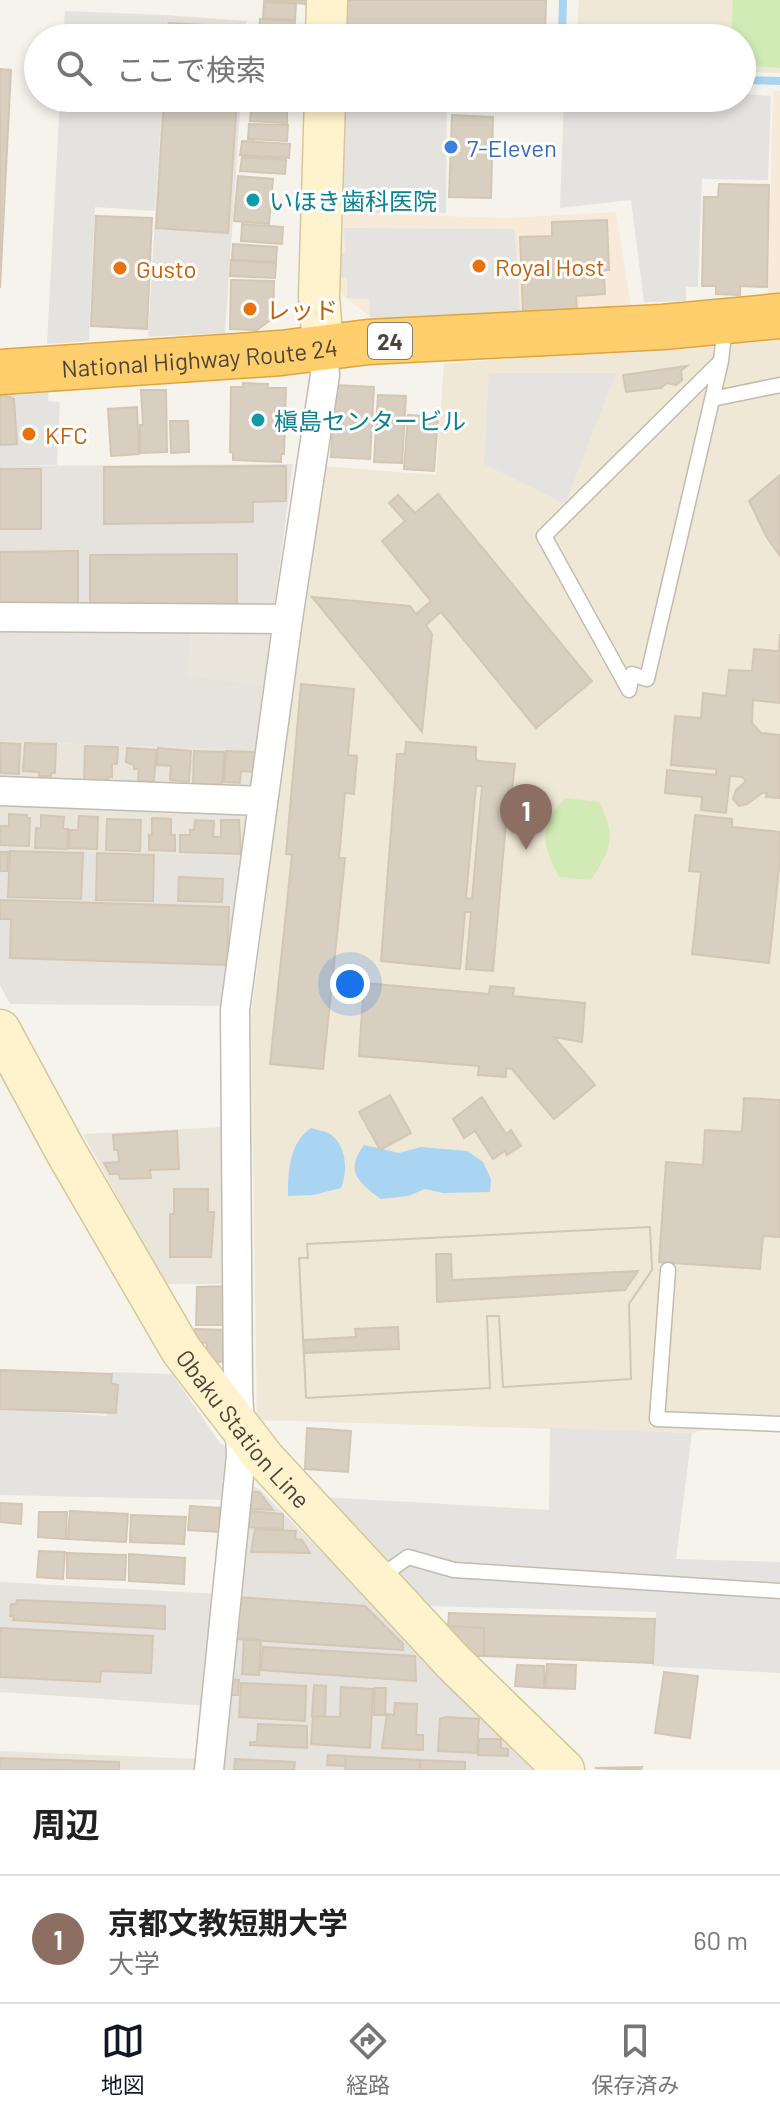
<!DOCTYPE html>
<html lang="ja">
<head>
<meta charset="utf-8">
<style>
  :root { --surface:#fff; --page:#f2f2f2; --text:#222; --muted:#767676; --line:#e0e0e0; --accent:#111827 }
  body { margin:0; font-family:Barlow,"Noto Sans JP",sans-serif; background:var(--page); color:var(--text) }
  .you { position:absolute; left:350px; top:984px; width:28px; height:28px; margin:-20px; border:6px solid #fff; border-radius:50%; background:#1a73e8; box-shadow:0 0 0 12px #1a73e833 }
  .badge { display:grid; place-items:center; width:52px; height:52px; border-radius:50%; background:var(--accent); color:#fff; font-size:26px; font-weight:700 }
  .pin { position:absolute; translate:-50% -66px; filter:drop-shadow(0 2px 4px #0008) }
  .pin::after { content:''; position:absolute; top:42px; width:28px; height:24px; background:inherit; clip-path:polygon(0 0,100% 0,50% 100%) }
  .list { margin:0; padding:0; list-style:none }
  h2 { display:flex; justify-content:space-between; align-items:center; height:104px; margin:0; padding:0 32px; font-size:34px }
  h2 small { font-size:26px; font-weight:400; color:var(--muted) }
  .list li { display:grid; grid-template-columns:52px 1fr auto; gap:24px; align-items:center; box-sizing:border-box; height:128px; padding:0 32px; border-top:2px solid var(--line) }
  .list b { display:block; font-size:30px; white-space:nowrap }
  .list p { margin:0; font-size:26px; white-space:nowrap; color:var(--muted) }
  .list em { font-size:26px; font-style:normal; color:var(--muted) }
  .icon { flex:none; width:44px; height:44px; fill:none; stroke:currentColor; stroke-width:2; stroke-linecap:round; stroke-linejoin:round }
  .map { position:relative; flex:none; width:780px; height:1770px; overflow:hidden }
  .search { position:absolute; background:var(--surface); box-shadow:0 4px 12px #0003; left:24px; right:24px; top:24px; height:88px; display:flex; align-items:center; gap:20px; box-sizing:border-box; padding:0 28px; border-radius:44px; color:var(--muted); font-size:30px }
  .sheet { height:232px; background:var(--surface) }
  nav { display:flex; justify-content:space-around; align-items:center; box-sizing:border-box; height:112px; border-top:2px solid var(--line); background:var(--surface); font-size:22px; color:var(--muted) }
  nav a { display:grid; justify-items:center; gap:4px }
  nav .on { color:var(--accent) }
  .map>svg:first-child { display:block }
  .residential { fill:#eae5da }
  .commercial { fill:#f7ead8 }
  .industrial { fill:#e6e2dd }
  .education { fill:#efe8d6 }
  .green { fill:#d2eab5 }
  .parking { fill:#e5e3e0 }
  .water { fill:#a9d4f2 }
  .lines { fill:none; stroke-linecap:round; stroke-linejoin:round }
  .stream { stroke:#a9d4f2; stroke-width:8 }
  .building { fill:#d8cfc1; stroke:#d3c7b4; stroke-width:2; fill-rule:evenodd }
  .lane-casing { stroke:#c2bbae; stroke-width:17 }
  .street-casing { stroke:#c2bbae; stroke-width:31 }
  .secondary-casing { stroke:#d6c79b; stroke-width:43 }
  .highway-casing { stroke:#e0a43c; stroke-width:47 }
  .lane { stroke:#fff; stroke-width:14 }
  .street { stroke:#fff; stroke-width:28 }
  .secondary { stroke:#fff3cd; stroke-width:40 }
  .highway { stroke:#ffcf6e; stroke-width:44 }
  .shop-dot { fill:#3f7fe0; stroke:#fff; stroke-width:3 }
  .culture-dot { fill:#0f9aa8; stroke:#fff; stroke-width:3 }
  .food-dot { fill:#e8710a; stroke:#fff; stroke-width:3 }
  .labels { text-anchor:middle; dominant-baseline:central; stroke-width:6; stroke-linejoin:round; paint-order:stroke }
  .shield { fill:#fff; stroke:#817c74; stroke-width:2 }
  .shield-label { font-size:22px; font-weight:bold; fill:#4b4439 }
  .shop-label { font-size:24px; fill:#366cbe; stroke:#fff; text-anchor:start }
  .culture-label { font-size:24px; fill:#0d838f; stroke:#fff; text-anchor:start }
  .food-label { font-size:24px; fill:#c56008; stroke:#fff; text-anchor:start }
  .street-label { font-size:24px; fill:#4b4439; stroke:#fff }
</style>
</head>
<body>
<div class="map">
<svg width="780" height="1770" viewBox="0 0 780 1770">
  <rect width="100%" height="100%" fill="#f6f3ec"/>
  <path class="residential" d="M192,630l78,2 -2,54 -80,-11z
    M0,741l261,10 -18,105 -243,-6z
    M224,1127l4,157h-63l-82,-150z
    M0,1751l200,8 -1,11h-199z"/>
  <path class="commercial" d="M773,91h7v203h-12z
    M616,212l15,95 -258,12 -40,-31 3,-75 172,5z"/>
  <path class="industrial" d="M166,15l80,6 -1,17h-80z
    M162,98h79l-16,235 -77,4z
    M293,464l-19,145 -274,-1v-142z
    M0,627l192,3 -4,45 80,11 -7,65 -261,-10z
    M0,850l243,6 -14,150 -219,-2 -10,-19z
    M247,1484l12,5 279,281h-318z
    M0,1582l220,12 -12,112 -208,-14z"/>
  <path class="education" d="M579,0h201v73l-38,-1v-34h-165z
    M780,336v1084l-51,3 -37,10 -435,-13 -6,-403 42,-333 32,-218 111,9 8,-111z"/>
  <path class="green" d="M733,0h47v68l-38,-3v-27h-11z
    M565,798l34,4c17,33 13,47 -8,78l-32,-3c-17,-33 -21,-51 6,-79z"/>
  <path class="parking" d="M65,11l101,4 -1,23h-102z
    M742,94l29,2 -3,84 -66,-1 -4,108h-12v14l-42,1 -13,-102 -71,8 4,-110h178z
    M60,98h102l-7,113 -60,-4 -6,134 -42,3z
    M341,98h106l-1,115h-106z
    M344,228l171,1 5,85 -147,5 -3,-3 -1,-17 -22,-1v-20l-14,-1 1,-22 11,-2z
    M489,373h127l-51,131 -81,-40z
    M49,386l-1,15 12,1 -3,63 -57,1v-21l16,-1 -2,-45h-5v-10z
    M112,1372l60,2 48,69 7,5 -2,52 -225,-5v-87l107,8z
    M550,1428l142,5 -16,126 104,3v111l-128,-7 4,-54 -228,-6 -106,-109 227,13z"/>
  <path class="water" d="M311,1128c5,2 14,3 19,6 17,12 18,38 11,54l-28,7 -25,1c0,-24 1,-53 23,-68z
    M364,1145l35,8 22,-6 46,4 16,11 8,17 -1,13 -47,1 -18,-4 -17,7 -27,3c-22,-16 -37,-28 -17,-54z"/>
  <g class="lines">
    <path class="stream" d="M562,38l1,-38
      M742,80l38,1"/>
  </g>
  <path class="building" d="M263,0h43v4z
    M339,0h207l-1,38h-200z
    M264,2l32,2 -1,16 -32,-2z
    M260,19l35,2 -1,12 -35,-1z
    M169,23l72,4 -1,11h-72z
    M259,32l35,3v3h-36z
    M0,69l11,1 -11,218z
    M164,98h73l-9,135 -72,-5z
    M251,98h37l-1,10 -37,-2z
    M251,109l36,2v12l-37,-2z
    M452,115l41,2 -2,81 -42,-1z
    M249,124l39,1 -1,16 -39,-2z
    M242,141l48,3 -1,14 -49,-3z
    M242,157l44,3 -1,14 -45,-3z
    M238,176l35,3 -4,45 -35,-3z
    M719,184l50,1 -2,102 -27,-1v9l-24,-1v-8h-14l2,-89h14z
    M96,216l56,2 -5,111 -56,-3z
    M607,220l2,50h-5l1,24 -29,2 1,14 -54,3 -3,-76 32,-1v-14z
    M242,224l41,3 -1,17 -41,-3z
    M233,244l44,3 -1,15 -44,-2z
    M231,260l45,3 -1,15 -45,-2z
    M231,280l43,1 -1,37 -16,12 -27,-1z
    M687,366l-6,5 1,9 -6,5 -9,-2 -6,5 -35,4 -3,-17z
    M243,383l25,1v4h18l-2,66h-3v8l-48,-2v-7l-3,-1 1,-65h12z
    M335,385l39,2 -4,72 -39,-2z
    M141,390h25l1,62 -27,1v-28h3z
    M0,393l14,6 3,45 -17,1z
    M378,395l28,1 -4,67 -28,-1z
    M137,407l2,47 -28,2 -3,-47z
    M408,415l30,2 -4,54 -30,-2z
    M170,421h18l1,31 -18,1z
    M286,466v35l-33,1v20l-149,2v-57z
    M0,469h41v60h-41z
    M780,475v81l-14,-20 -17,-35z
    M438,494l154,187 -56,47 -95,-116 -15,13 6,9 -10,98 -110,-135 98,9 6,8 15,-13 -49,-60 23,-20 -16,-18 9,-8 17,18z
    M78,551v54l-78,1v-54z
    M237,554v52l-147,1v-52z
    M780,634v69l-27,-3 -1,23 9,10 19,2v63l-14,-1 1,-4h-5l-15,11 -8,2 -6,-7 3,-9 10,-9 -4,-4 -12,-1 -4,37 -25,-3 1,-13 -37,-4 2,-23 49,5v-6l-45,-4 4,-49 26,2 2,-25 23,3 3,-26 23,1 2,-22 25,2z
    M301,684l53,5 -6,66 9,1 -3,38 -9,-1 -6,65h6l-22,211 -53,-5 22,-209 -6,-1z
    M406,742l70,5v12l2,2 37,3 -3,25 -3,-1 -16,183 -27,-2 5,-57h-6l-5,57 -79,-8 16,-207h8zM476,786h6l-10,113 -6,-1z
    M0,743l20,1 -1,30 -18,-1z
    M25,743l31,1 -1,29h-4v3h-12v-4l-16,-1z
    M85,746l33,1 -1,17h-5v13h-4l-1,6 -23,-1z
    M127,748l29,2 -2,32 -16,-1 1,-12h-5v-4l-8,-3z
    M158,748l33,3 -2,31 -19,-2 1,-14 -14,-1z
    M194,751l30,1 -2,33h-3v4l-17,-1v-4h-9z
    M226,751l30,1 -1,20 -14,-1 -1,12 -16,-1z
    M9,814l18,1v3h3l-1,28 -29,-1v-19h9z
    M41,815l23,2 -1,12h5l-1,20 -32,-1 1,-20h5z
    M695,815l37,4v8l48,5v27l-11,104 -77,-9 9,-82 -12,-1z
    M79,816l19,1 -1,32 -28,-1 1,-18h8z
    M152,818l19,1v16h4v16l-26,-1v-15l3,1z
    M107,819l34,1 -1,31 -34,-1z
    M195,820l19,1 -1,16h8v-17h18l2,34 -61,-2v-17h10v-5h4z
    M10,851l73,2 -2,46 -73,-2z
    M0,852h8l-1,19h-7z
    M97,853l57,2 -1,46 -57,-1z
    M179,877l44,2 -1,23 -44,-1z
    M0,900l229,7 -2,58 -217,-7 1,-39h-11z
    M364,983l125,11 1,-8 24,2 -1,8 72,7 -3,39 -28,-5 41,48 -41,34 -42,-50 -6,-1v9l-28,-2 1,-9 -120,-10z
    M390,1095l21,38 -31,17 -21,-38z
    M482,1097l24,37 5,-4 10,16 -14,9 -2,-4 -12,8 -18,-28 -11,7 -11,-19z
    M744,1098l36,2v137l-17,-1 -3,33 -101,-7 7,-100 37,3 2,-35 37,2z
    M177,1131l2,38 -29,1 1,8 -31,1 -1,-5h-9l-6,-11 15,-1 -1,-12h-4l-1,-15z
    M174,1189h34v23h6l-3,45h-41v-43h4z
    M650,1227l2,43 -23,34 2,75 -128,8 -4,-71h-12l3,72 -184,10 -2,-45 95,-4 -1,-22 -43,2 1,8 -53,3 -4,-82h9l-1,-14z
    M650,1227l2,43 -23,34 2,75 -128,8 -4,-71h-12l3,72 -184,10 -7,-140h9l-1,-14zM436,1254h15l1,26 186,-9 -13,19 -188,12z
    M229,1286v39h-33l1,-38z
    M195,1329l35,1 -2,32 -22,-1 1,-18 -12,-1z
    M0,1370l112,4 -1,9 7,2 -2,28 -116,-4z
    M307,1428l44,3 -3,41 -43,-3z
    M249,1492h10l14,18 -25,-1z
    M0,1503l22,1 -1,20 -21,-2z
    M190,1506l30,2 -1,24 -31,-2z
    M70,1511l58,3 -2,28 -58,-3z
    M247,1511l36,3v15l-37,-2z
    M39,1512h28l-1,27 -28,-2z
    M131,1515l55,2 -2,27 -54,-2z
    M255,1529l41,2 -1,8 7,1 8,13 -59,-1z
    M39,1551l26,1 -2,27 -26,-2z
    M67,1553l59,2 -1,25 -58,-2z
    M129,1554l56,4 -1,26 -55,-3z
    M238,1597l127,9 38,38v6l-168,-11z
    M17,1600l148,6v23l-152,-9 1,-4h-4l1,-12h5z
    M449,1613l206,6 -2,44 -169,-7v-28l-36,-2z
    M448,1626l36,2v28h-11z
    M0,1628l153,8 -2,37 -50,-2 -1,11 -100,-5z
    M244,1639l17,1 -2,35 -17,-1z
    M263,1647l152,9 1,25 -155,-11z
    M547,1664l29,1 -1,24 -30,-1z
    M517,1665l27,1v22l-29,-2z
    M664,1672l34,4 -8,62 -35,-5z
    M230,1679l9,1 -1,15h-9z
    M241,1683l65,3 -1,35 -66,-4z
    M314,1685l12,1 -1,31 -13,-1z
    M341,1687l32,2 -3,59 -59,-4 2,-28 27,1z
    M375,1688h11l-1,27h-11z
    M395,1703l22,1 -1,31h7v15l-41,-2 5,-34 7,1z
    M446,1717l33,2 -2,34 -39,-2 2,-32z
    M258,1724l49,2v22l-57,-3v-3h7z
    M479,1739h22v9l7,1v7l-30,-1z
    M328,1755l18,1 -1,10 -18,-1z
    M346,1756l74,4v10h-75z
    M0,1758l119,4v8h-119z
    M235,1759l60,3 -1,8h-60z
    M420,1760l45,2v8h-45z
    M642,1767l-1,3 -46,-2z"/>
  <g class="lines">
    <g class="lane-casing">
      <path id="lane" d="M721,361l-74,318 -15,-5 -3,16 -85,-154 177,-175 4,-36
        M712,399l68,-14
        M668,1270l-11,149 123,5
        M379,1578l29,-21 46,13 326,21"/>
    </g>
    <g class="street-casing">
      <path id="street" d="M0,617l288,2
        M0,791l263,10
        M209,1770l32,-314 -3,-67 -3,-379 53,-391 37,-244 -2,-28"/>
    </g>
    <g class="secondary-casing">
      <g id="secondary">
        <path d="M326,38l1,-38"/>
        <path d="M323,347l-4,-50 6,-199"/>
        <path id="s1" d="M0,1030l66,122 115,198 83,108 190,205 110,107"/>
      </g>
    </g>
    <g class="highway-casing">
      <g id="highway">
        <path id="s2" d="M0,372l281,-19 87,-11 295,-15 117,-11"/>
      </g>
    </g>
    <use href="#lane" class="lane"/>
    <use href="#street" class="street"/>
    <use href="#secondary" class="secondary"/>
    <use href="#highway" class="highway"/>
  </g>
  <circle class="shop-dot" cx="451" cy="147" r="8"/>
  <g class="culture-dot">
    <circle cx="253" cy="200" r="8"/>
    <circle cx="258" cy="420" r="8"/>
  </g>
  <g class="food-dot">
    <circle cx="479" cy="266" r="8"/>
    <circle cx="120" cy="268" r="8"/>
    <circle cx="250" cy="309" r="8"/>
    <circle cx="29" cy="434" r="8"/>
  </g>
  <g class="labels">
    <rect class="shield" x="368" y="323" width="44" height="36" rx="6"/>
    <g class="shield-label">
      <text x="390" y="341">24</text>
    </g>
    <g class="shop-label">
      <text x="467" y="147">7-Eleven</text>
    </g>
    <g class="culture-label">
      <text x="269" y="200">いほき歯科医院</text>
      <text x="274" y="420">槇島センタービル</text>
    </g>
    <g class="food-label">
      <text x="495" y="266">Royal Host</text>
      <text x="136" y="268">Gusto</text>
      <text x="266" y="309">レッド</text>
      <text x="45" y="434">KFC</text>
    </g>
    <g class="street-label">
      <text stroke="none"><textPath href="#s2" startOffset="200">National Highway Route 24</textPath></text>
      <text stroke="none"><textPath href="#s1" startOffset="468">Obaku Station Line</textPath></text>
    </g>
  </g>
</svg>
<div class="you"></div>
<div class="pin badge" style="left:526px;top:850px;background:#8d6e63">1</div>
<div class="search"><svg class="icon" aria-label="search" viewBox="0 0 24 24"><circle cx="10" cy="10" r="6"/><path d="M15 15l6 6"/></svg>ここで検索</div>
</div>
<section class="sheet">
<h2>周辺<small></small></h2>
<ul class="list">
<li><span class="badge" style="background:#8d6e63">1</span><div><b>京都文教短期大学</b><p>大学</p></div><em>60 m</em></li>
</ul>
</section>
<nav>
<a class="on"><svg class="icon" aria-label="map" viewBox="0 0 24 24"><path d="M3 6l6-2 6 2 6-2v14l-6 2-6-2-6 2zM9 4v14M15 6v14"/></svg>地図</a>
<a><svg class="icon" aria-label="directions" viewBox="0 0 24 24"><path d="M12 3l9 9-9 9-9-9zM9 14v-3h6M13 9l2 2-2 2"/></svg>経路</a>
<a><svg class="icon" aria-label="saved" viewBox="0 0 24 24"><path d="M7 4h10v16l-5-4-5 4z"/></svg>保存済み</a>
</nav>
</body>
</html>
